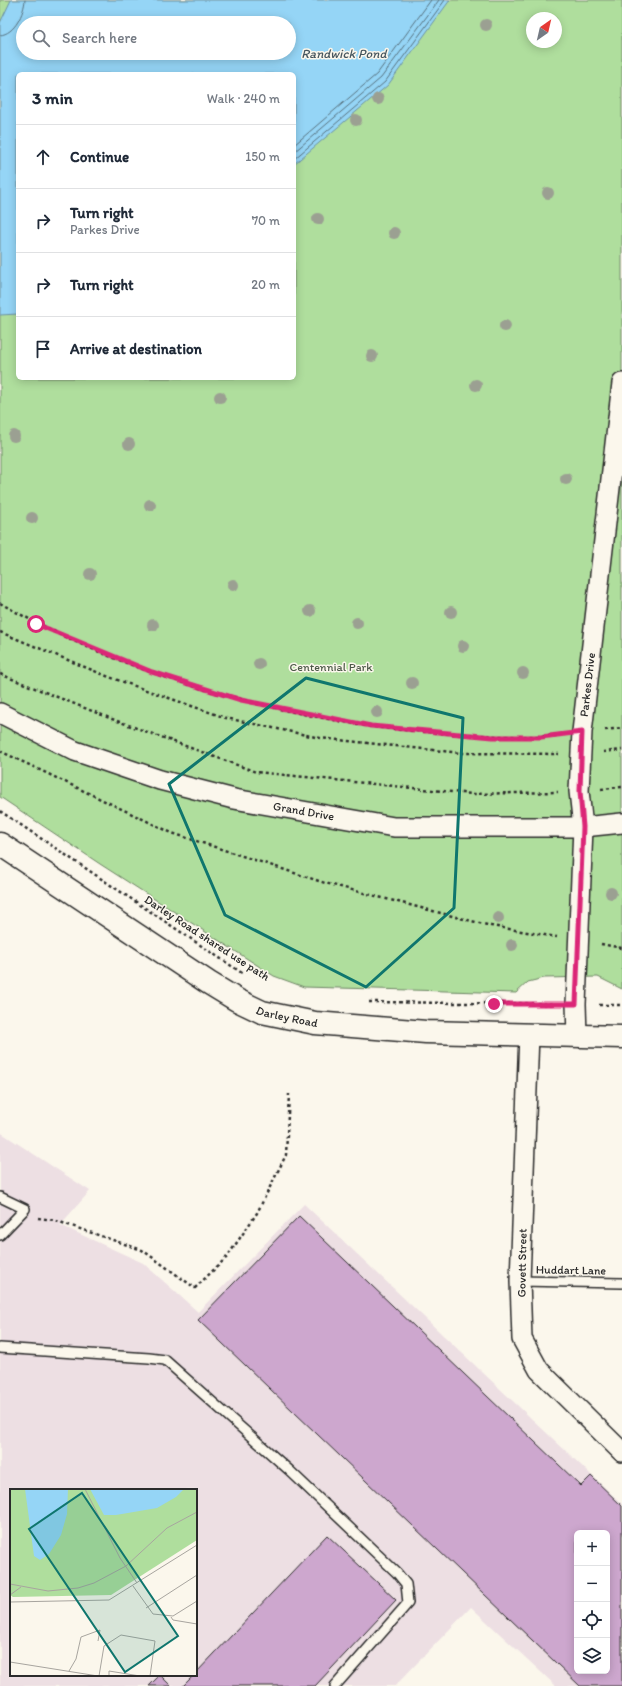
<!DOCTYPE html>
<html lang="en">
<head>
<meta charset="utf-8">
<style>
  :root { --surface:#fff; --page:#f2f2f3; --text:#1f2937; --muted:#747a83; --line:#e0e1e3 }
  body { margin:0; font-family:Itim,sans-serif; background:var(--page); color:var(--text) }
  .controls { position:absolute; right:12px; bottom:12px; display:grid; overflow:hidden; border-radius:6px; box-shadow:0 2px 10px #0003 }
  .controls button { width:36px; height:36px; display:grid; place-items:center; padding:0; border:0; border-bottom:1px solid var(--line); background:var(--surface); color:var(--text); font:20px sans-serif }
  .compass { position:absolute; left:526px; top:12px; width:36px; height:36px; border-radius:50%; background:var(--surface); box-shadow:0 2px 10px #0003; rotate:34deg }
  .stop { position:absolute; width:12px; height:12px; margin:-9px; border:3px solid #db2777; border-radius:50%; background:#fff }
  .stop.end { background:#db2777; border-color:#fff; box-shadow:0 1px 4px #0008 }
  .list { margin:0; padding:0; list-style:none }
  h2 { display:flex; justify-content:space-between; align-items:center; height:52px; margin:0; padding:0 16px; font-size:17px }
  h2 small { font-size:13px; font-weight:400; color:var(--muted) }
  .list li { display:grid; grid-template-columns:26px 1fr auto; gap:12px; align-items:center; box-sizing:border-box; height:64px; padding:0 16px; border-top:1px solid var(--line) }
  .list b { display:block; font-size:15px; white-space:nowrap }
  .list p { margin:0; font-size:13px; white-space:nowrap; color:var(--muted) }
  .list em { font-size:13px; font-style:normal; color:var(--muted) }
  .icon { flex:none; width:22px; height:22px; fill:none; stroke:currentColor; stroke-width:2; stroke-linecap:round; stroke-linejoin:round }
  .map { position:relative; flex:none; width:622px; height:1686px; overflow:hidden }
  .search { position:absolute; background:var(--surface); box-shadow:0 2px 10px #0003; left:16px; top:16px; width:280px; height:44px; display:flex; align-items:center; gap:10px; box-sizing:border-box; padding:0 14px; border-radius:22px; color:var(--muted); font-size:15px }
  .panel { position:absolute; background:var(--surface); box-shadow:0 2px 10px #0003; left:16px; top:72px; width:280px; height:308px; border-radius:6px }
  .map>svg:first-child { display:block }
  .built { fill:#eddfe3; fill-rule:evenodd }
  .green { fill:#afde9d; stroke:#6d8464; fill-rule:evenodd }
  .water { fill:#95d5f6; stroke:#6b91a5; fill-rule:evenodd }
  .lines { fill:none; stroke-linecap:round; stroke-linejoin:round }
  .shore { stroke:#556f7c; stroke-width:1 }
  .building { fill:#cda7ce; stroke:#2b2b2b; fill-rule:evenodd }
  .service-casing { stroke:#2b2b2b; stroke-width:12 }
  .minor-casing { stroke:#2b2b2b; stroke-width:22 }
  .secondary-casing { stroke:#2b2b2b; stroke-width:25 }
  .path { stroke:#2b2b2b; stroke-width:2.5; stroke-dasharray:3 3; stroke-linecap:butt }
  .service { stroke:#fbf7ec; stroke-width:9 }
  .minor { stroke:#fbf7ec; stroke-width:19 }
  .secondary { stroke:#fbf7ec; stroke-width:22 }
  .tree { fill:#9ba092 }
  .route { stroke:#db2777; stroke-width:5 }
  .marked { fill:none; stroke:#0f766e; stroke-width:3; stroke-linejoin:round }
  .labels { text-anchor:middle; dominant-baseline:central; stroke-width:3; stroke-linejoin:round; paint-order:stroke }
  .park-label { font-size:12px; fill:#4c5848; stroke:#fbf7ec }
  .street-label { font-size:12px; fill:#2b2b2b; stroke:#fbf7ec }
  .water-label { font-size:13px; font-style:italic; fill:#46565e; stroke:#fbf7ec }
  .inset-road { fill:none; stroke:#a8a59f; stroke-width:1 }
  .view { fill:#0f766e; fill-opacity:0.15; stroke:#0f766e; stroke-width:2 }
  .inset-edge { fill:none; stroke:#2b2b2b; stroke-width:2 }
</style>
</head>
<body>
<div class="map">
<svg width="622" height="1686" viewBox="0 0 622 1686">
  <rect width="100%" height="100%" fill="#fbf7ec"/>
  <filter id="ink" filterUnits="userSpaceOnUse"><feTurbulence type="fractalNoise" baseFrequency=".025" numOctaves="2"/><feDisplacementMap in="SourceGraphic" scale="8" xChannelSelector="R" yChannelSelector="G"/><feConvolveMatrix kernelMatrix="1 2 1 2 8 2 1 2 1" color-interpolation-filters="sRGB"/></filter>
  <g filter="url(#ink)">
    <path class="built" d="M0,1132l90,59 -30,34 83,38 55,49 106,-108 318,300v182h-66l-85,-79 -76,79h-395zM11,1490h185v185h-185zM577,1533h30v138h-30z"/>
    <path class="green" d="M0,0h622v989l-24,-12 -54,1 -16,4 -12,11 -212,-6 -30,-11 -174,-112 -100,-67zM532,18h24v24h-24zM23,23h266v30h-266zM18,74h276v304h-276z"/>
    <path class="water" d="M11,0h439l-62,85 -94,79v-90h-276v240l-18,1v-292zM23,23h266v30h-266z"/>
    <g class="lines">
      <path class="shore" d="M0,35c15,-1 24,-22 25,-35
        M294,145l83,-71 54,-74
        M294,152l87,-74 58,-78
        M294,159l91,-77 60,-82"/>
    </g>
    <path class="building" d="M299,1216l282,270 10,-10 31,30v180h-42l-382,-366zM577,1533h30v138h-30z
      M327,1535l69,65 -81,86h-132l11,-11h2v-2z
      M160,1675l11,11h-22z"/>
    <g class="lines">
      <g class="service-casing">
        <path id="service" d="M0,1197l25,12 -25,26
          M520,1281l102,2
          M0,1348l149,10 16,2 124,110 108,103 9,11 2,19 -73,83"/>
      </g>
      <g class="minor-casing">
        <g id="minor">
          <path id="s1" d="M0,713l75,38 85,29 74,19 160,28h189l39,-4"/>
          <path d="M529,1034l-9,247 2,58 17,31 83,82"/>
          <path id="s2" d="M577,1036l-1,-32 7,-177 -4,-36 3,-59 40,-349"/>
        </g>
      </g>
      <g class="secondary-casing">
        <g id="secondary">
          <path id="s3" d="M0,844l209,139 28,17 25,12 53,11 111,9 196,5"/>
        </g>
      </g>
      <path class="path" d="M0,603c113,65 242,103 370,123 20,3 40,4 60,6 44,3 86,7 130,3
        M0,632l109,45 117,41 94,20 141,15 98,1
        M0,674l112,45 144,53 216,22 86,-2
        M605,730l17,-2
        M0,751l172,82 153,50 166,43 66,11
        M603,752l19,-2
        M601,789l21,-2
        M0,811l242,162
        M601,944l21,4
        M369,1002l185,2
        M599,1005h23
        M38,1218l16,2 88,30 53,38 32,-31 30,-44 29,-58 3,-61"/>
      <use href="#service" class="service"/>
      <use href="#minor" class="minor"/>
      <use href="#secondary" class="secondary"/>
    </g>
    <g class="tree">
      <circle cx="486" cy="25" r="6"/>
      <circle cx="378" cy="99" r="6"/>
      <circle cx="356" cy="120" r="6"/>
      <circle cx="548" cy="193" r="6"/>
      <circle cx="318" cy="219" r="6"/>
      <circle cx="394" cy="233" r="6"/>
      <circle cx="505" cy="326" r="6"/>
      <circle cx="372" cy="356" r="6"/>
      <circle cx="476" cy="385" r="6"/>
      <circle cx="220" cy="397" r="6"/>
      <circle cx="14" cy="436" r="6"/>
      <circle cx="129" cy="444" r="6"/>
      <circle cx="566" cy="479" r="6"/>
      <circle cx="150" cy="505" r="6"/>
      <circle cx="32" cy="518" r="6"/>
      <circle cx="90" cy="574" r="6"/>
      <circle cx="233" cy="585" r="6"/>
      <circle cx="310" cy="611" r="6"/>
      <circle cx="451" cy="612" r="6"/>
      <circle cx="357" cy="623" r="6"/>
      <circle cx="153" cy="625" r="6"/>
      <circle cx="463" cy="646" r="6"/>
      <circle cx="259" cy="664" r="6"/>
      <circle cx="523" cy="673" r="6"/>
      <circle cx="412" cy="683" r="6"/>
      <circle cx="377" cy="712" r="6"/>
      <circle cx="611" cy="893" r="6"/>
      <circle cx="498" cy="918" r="6"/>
      <circle cx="512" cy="945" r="6"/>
    </g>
  </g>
  <g class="lines" filter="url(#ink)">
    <path class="route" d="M36,624l116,48 89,28 130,26 122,11h48l41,-5 -2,59 3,36 -7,177h-82"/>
  </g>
  <path class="marked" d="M306,678l157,40 -9,190 -88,79 -141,-72 -56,-131z"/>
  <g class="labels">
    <g class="park-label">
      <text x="331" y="667">Centennial Park</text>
    </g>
    <g class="street-label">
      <text stroke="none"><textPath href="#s2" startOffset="352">Parkes Drive</textPath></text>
      <text stroke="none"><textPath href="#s1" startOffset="321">Grand Drive</textPath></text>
      <text transform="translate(207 938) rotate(33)">Darley Road shared use path</text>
      <text stroke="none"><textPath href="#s3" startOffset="337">Darley Road</textPath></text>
      <text transform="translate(522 1263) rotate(-89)">Govett Street</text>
      <text transform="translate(571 1270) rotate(1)">Huddart Lane</text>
    </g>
    <g class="water-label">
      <text x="344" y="53">Randwick Pond</text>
    </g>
  </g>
  <g transform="translate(10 1489)">
    <rect width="187" height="187" fill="#fbf7ec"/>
    <path d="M0,0h187v51l-86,55 -98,2 -3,-2z" fill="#afde9d"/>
    <path d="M15,0h43l-1,25 -6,21 -12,19 -9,6 -6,-4zM80,0h94l-8,8 -19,11 -41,7h-12z" fill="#95d5f6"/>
    <path class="inset-road" d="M75,0l35,69 17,25M0,95l38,7 30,-3 16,-5 32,-17 41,-38 30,-16M123,97l20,28 20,2 24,-15M0,106l11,-8M0,113l99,-2 88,-55M136,119l51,-33M161,128l2,3 24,4M0,173l88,14M59,182l7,-12 5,-22 19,-7 -2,11M89,187l5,-30 17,-11 34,6 -5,35M99,187v-5l31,5"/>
    <path class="view" d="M72,4l96,143 -53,36 -96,-143z"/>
    <rect width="187" height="187" class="inset-edge"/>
  </g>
</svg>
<div class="controls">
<button>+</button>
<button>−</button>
<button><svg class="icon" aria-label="locate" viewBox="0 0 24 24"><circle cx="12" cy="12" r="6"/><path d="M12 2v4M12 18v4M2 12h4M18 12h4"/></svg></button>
<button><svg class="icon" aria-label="layers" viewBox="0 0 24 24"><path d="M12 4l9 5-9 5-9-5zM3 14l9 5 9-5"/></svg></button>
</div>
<svg class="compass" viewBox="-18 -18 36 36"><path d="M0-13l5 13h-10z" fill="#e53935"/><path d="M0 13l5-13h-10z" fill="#747a83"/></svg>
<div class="stop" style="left:36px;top:624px"></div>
<div class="stop end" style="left:494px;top:1004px"></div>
<div class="search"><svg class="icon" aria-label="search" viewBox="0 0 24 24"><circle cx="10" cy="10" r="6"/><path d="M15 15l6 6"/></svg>Search here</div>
<section class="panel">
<h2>3 min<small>Walk · 240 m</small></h2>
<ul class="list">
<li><svg class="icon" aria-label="ahead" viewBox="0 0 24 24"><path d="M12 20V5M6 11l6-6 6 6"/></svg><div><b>Continue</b></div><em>150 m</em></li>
<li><svg class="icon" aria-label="right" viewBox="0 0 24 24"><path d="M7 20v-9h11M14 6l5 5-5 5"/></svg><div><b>Turn right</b><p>Parkes Drive</p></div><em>70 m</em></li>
<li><svg class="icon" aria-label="right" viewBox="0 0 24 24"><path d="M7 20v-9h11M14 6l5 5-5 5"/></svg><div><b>Turn right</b></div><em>20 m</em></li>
<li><svg class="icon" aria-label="arrive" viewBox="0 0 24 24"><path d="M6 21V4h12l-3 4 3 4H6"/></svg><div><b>Arrive at destination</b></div></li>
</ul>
</section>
</div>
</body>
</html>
